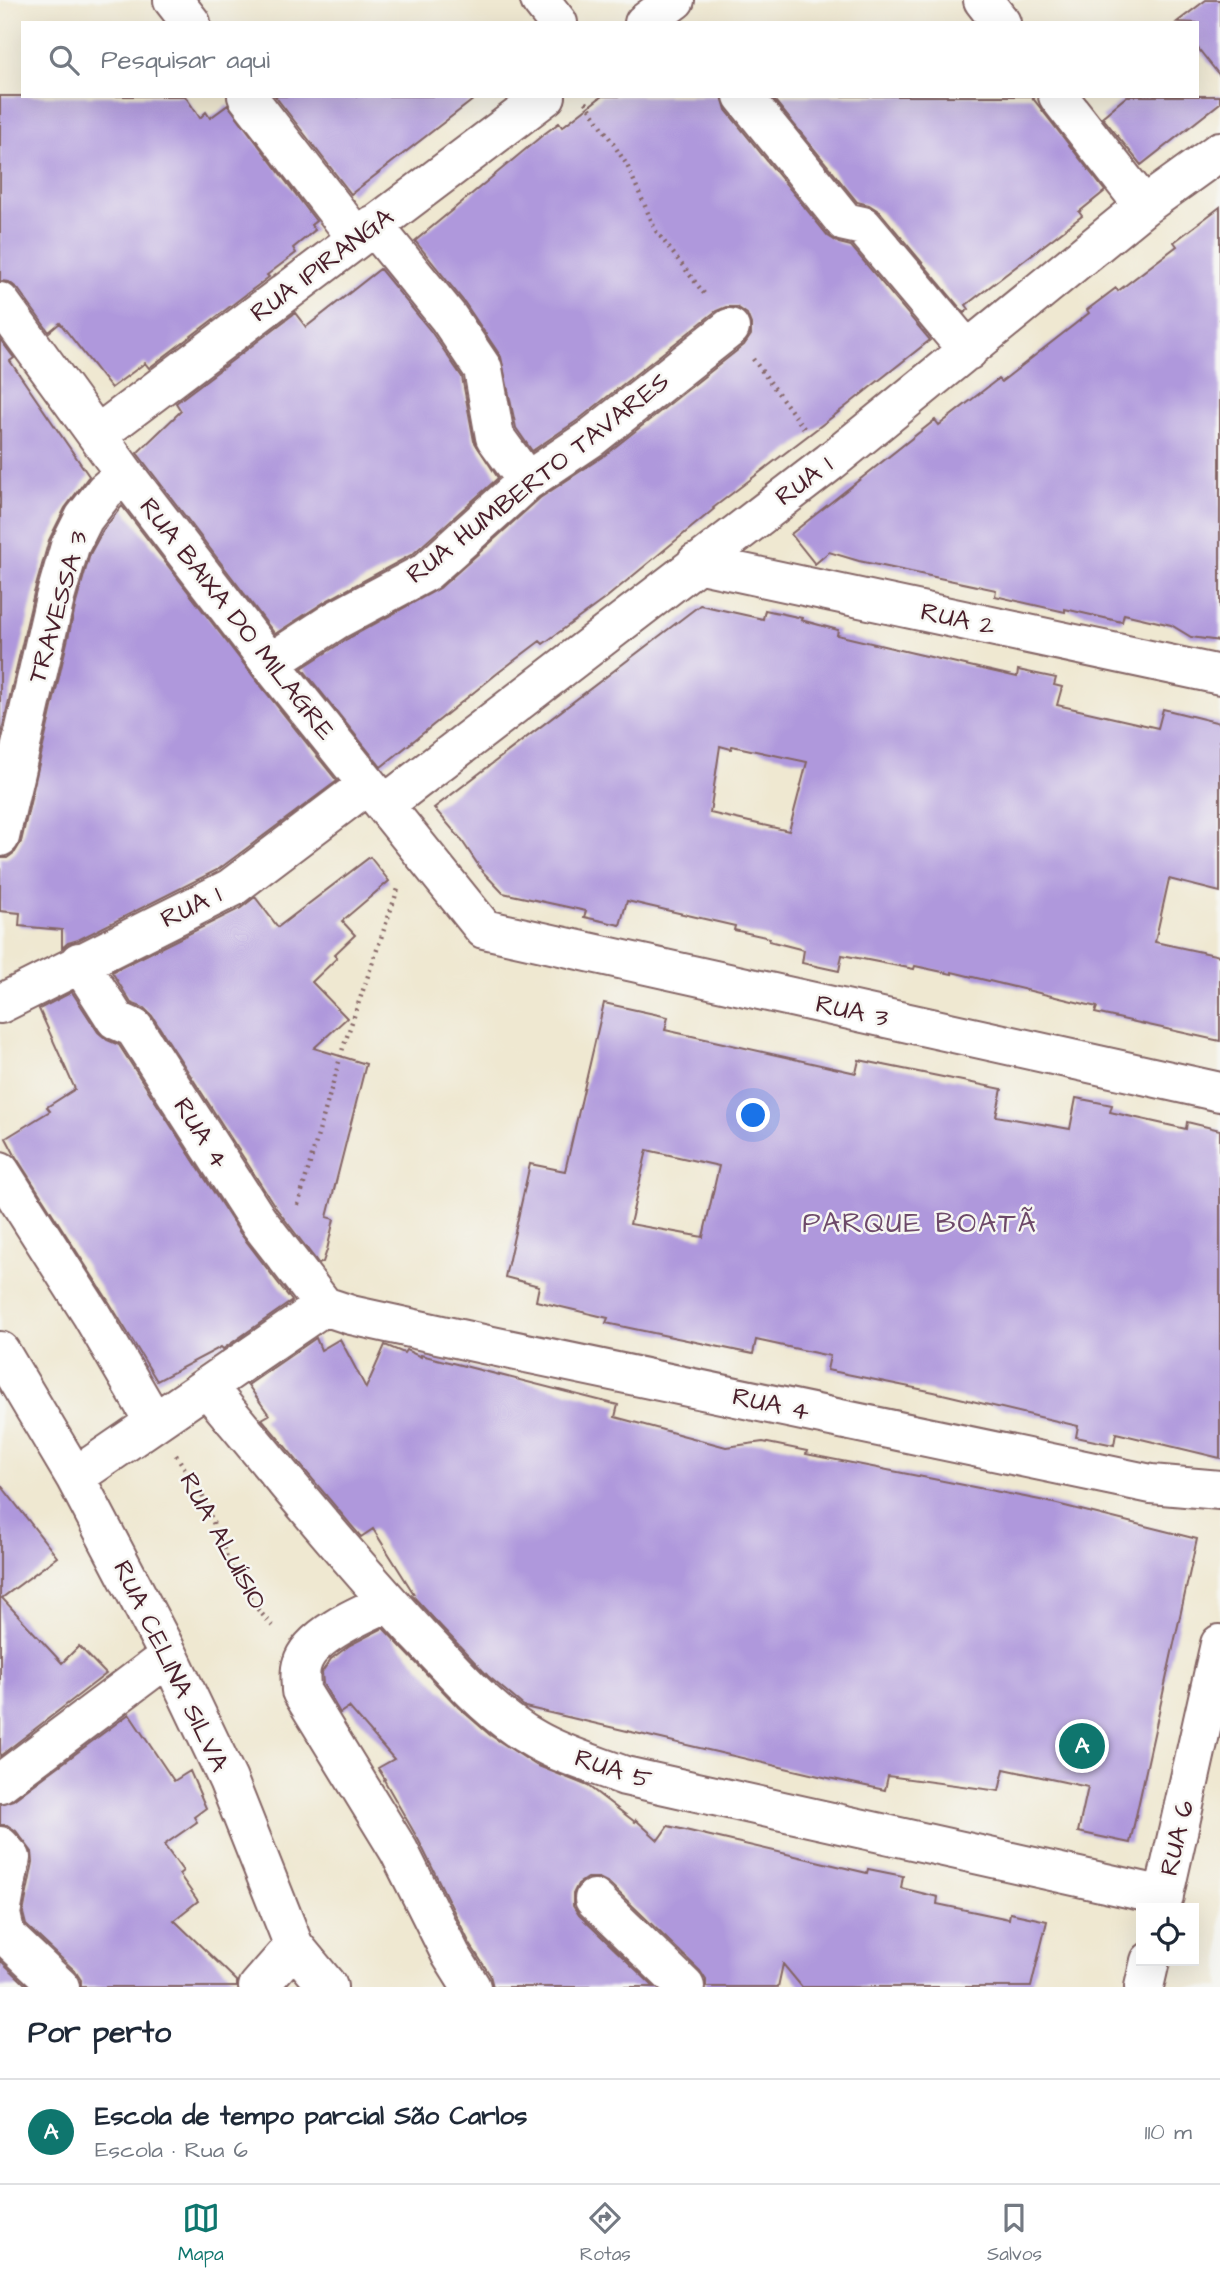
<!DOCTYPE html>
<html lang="pt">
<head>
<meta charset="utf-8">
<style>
  :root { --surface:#fff; --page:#f6f6f7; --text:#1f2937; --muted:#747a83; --line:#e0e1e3; --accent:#0f766e }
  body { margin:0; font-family:"Architects Daughter",sans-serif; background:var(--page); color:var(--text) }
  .controls { position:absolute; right:21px; bottom:21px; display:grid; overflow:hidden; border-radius:0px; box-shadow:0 7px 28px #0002 }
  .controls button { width:63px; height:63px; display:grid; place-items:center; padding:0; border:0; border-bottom:2px solid var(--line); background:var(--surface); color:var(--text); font:35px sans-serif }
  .you { position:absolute; left:754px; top:1116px; width:24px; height:24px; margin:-18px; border:5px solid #fff; border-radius:50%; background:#1a73e8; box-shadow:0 0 0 10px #1a73e833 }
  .badge { display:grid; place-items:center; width:46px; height:46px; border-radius:50%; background:var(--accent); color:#fff; font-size:23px; font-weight:700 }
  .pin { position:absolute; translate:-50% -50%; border:4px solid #fff; box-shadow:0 2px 7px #0006 }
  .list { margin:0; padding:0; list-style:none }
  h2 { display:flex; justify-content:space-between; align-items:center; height:91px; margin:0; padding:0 28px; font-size:30px }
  h2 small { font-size:23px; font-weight:400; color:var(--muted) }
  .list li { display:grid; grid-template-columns:46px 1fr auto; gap:21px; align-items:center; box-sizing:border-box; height:105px; padding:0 28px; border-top:2px solid var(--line) }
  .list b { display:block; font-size:26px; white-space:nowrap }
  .list p { margin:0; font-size:23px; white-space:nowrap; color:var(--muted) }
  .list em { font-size:23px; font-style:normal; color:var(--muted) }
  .icon { flex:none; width:38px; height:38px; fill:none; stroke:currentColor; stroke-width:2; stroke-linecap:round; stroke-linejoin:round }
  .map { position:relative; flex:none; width:1220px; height:1987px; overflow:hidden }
  .search { position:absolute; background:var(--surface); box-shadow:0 7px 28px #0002; left:21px; right:21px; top:21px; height:77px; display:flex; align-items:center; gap:18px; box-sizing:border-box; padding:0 24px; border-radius:0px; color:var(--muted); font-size:26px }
  .sheet { height:196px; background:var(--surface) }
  nav { display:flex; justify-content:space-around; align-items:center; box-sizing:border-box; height:98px; border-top:2px solid var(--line); background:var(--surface); font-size:19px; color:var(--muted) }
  nav a { display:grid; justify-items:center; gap:4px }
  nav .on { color:var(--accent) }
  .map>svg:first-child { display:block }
  .building { fill:#af98dc; fill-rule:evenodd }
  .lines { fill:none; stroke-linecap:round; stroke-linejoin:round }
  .minor-casing { stroke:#846565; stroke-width:42 }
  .path { stroke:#846565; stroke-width:4.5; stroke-dasharray:2 5; stroke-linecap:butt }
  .minor { stroke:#fff; stroke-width:38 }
  .labels { text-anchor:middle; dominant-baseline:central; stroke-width:5; stroke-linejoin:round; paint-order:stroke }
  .street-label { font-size:26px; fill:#4a1f2b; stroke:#f6f6f2 }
  .neighbourhood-label { font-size:28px; letter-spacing:2px; fill:#6d4969; stroke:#f6f6f2 }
</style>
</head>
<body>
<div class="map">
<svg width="1220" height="1987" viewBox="0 0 1220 1987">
  <rect width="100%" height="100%" fill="#f6f6f2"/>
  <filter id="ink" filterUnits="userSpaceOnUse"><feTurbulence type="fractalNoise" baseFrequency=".0143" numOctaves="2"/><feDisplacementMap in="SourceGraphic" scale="14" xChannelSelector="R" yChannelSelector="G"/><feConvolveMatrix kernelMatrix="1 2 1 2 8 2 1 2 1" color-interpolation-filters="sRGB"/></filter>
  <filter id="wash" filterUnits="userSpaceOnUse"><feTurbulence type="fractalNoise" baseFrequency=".00686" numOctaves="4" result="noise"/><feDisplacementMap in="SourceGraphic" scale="28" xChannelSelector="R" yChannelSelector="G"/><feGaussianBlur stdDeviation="1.57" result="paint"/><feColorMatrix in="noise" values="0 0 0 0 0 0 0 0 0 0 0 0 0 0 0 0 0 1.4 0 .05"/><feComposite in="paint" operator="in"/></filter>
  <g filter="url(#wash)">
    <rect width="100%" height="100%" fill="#efe8d1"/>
    <g id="blocks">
      <path class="building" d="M1206,0h14v76l-23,-29v-24l-20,-1z
        M0,96h185l15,22 6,-6 4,6 18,-13 88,116 -5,4 4,5 -22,18 3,5 -29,22 2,2 -120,91 -4,-5 -34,25 -51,-65 -11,9 -31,-43 -9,-7 -9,-1z
        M275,96h203l-127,98z
        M602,96h120l4,14 102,126 11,7 12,3 79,94 -86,68 -131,100 1,1 -108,89 -63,46 -3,-3 -41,31 -118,95 -79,-99 45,-29 93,-51 100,-90 65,-43 139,-110 7,-10v-11l-4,-10 -10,-7h-11l-10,4 -138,109 -46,31 -16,-23 -15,-71 -36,-54 -50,-62 129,-107 15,-11 3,4z
        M771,96h260l74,95 -26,21 3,4 -116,89 3,4 -5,4 -84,-101 -11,-7 -12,-3z
        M1127,96h93v7l-79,62 -39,-48z
        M1220,207v434l-29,-4 -20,-12 -47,-11 -2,8 -57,-13v3l-70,-16 1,-6 -137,-29 -30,-9 -14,12 -24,-30 144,-114 4,5 59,-46 3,3 88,-69 -2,-3 29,-22 2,3 59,-45 -3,-4z
        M380,269l50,61 32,47 12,64 24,37 -85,76 -87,47 -51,33 -138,-181 44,-42 -5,-8 119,-90 11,14z
        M0,339l14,19 -4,3 79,115 -24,32 -16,32 -15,53 -34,146z
        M122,506l131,170 84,105 -118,88 -141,71 -10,3 -6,5v-18l-43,-4 1,-13 -20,-2v-53h7l8,-6 6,-10 55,-239 14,-49 13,-24z
        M700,605l63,14 2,-9 37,8 -1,2 37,10 -1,5 72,17 108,25 1,-7 38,8 -2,7 8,2 -5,18 101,23 5,-19 57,14v169l-51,-13 -14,63 65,14v85l-125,-28 2,-6 -145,-35v2l-37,-8 -1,3 -72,-14 -3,16 -37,-8 2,-13 -35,-9 1,-3 -36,-8 1,-4 -108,-25 -7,24 -36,-8 2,-6 -83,-18 -20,-21 -23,-34 -26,-30zM720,746l11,3 1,-3 75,16 -18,69 -79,-18z
        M370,857l19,24 -47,40 13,14 -21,20 3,3 -25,24 35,36 -33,30 52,16 -39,153 7,2 -7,31 -4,12 -4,2 -43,-56 -124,-192 -8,-8 -13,-5 -19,-31 129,-64 14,-11 23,30z
        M72,992l26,40 9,8 12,5 121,188 52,68 -69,48 -2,-2 -64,34 -48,-79 -93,-145 -10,-19 44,-27 -3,-4 28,-18 -36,-80z
        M604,1003l64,14 -3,13 191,43 3,-13 143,29 -6,27 74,13 6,-31 36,7 -2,7 76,17 1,-7 33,8v328l-104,-25 -2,12 -38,-8 2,-11 -144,-34 -107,-22 3,-14 -74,-16 -3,14 -147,-31 2,-5 -72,-17 3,-15 -34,-9 25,-113 35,7zM647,1150l72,16 -16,71 -73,-13z
        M316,1338l5,12 19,-11 26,49 19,-43 19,8 2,-3 15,7v-2l197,50 -3,12 111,30 37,-5 44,9 -1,3 239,47 152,38 -67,304 -52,-11 10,-45 -84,-18 -5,22 -111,-15 -3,14 -66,-14 -294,-69 -37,-31 -54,-57 -22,-24 2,-1 -41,-65 -12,8 -99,-118 7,-4 -21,-30z
        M0,1484l57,73 -55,41 60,65 17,-17 27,28 -106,82z
        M383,1628l75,79 32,28 46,30 52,21 47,36 1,-2 22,20 10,-14 199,47 1,-4 35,7 -2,12 37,9 -1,7 72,15 1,-6 37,8 -16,66h-229l-19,-23 -5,23h-72v-7l-6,-9 -91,-88 -10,-5h-12l-9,6 -5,10v12l6,9 75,72h-161l-3,-12 -20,-31 -51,-103 -35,-61 1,-1 -7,-11 16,-9 -45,-52 -9,6 -17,-29 -1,-12 9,-13 19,-14z
        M129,1714l45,67 16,-10 16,37 -12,9 3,5 -33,23 19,26 -4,3 19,27 -24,19 63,61v6h-156v-7l-6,-9 -49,-46 -3,-12 10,-51 -1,-10 -16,-21 -9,-6h-7v-21l13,-4z
        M0,1960l28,27h-28z"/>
    </g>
  </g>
  <g filter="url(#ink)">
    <use href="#blocks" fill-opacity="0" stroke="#846565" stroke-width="2"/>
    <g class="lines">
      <g class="minor-casing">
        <path id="minor" d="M173,0l18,23
          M540,0l18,23
          M983,0l18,23
          M644,23l31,-23
          M247,96l110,142
          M743,96l102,126 18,4 105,125
          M1058,96l86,110
          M373,225l75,92 35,52 12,68 32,44
          M0,302l125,172 145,189 214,266 736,163
          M97,435l449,-339
          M696,563l524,112
          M270,663l66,-43 90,-48 101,-91 64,-43 139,-110
          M384,805l446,-343 314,-256 76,-55
          M0,837l55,-239 15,-52 14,-28 21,-27 20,-17
          M79,962l37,58 18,8 124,193 66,85 27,9 132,29 668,140 69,6
          M0,1004l231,-116 136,-103
          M0,1171l91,143 63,108
          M0,1351l75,126 94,179 59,124 66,166 34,41
          M207,1387c69,83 138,168 211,247 37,38 71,80 118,106 28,16 60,25 89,36l539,120
          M75,1477l249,-171
          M389,1602c-25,11 -79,33 -87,62 -3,8 -1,18 -1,27l98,160 52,104 20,32
          M0,1783l169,-127
          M0,1846l11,12 -10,56 5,22 54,51
          M594,1899l91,88
          M1161,1908l59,-264
          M258,1987l36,-41
          M1144,1987l6,-26"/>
      </g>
      <path class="path" d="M586,102l41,63 29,66 50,65
        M753,359l53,72
        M298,1205l45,-157 56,-162
        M176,1455l26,40 29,72 24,39 20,23"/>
      <use href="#minor" class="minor"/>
    </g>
  </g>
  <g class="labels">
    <g class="street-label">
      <text transform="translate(322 265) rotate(-37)">RUA IPIRANGA</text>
      <text transform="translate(538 478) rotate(-38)">RUA HUMBERTO TAVARES</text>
      <text transform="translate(804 481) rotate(-37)">RUA 1</text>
      <text transform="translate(58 607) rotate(-74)">TRAVESSA 3</text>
      <text transform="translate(237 619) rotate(52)">RUA BAIXA DO MILAGRE</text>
      <text transform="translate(958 619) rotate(12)">RUA 2</text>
      <text transform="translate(191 907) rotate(-26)">RUA 1</text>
      <text transform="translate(852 1011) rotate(12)">RUA 3</text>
      <text transform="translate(201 1133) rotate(57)">RUA 4</text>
      <text transform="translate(771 1404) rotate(12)">RUA 4</text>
      <text transform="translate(223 1541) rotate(61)">RUA ALUÍSIO</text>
      <text transform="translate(171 1666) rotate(64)">RUA CELINA SILVA</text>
      <text transform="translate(613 1769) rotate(18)">RUA 5</text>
      <text transform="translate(1177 1838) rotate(-77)">RUA 6</text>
    </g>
    <g class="neighbourhood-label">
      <text x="920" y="1223">PARQUE BOATÃ</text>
    </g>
  </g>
</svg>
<div class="controls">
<button><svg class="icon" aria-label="locate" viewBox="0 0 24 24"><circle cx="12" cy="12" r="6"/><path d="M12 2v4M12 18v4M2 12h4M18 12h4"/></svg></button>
</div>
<div class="you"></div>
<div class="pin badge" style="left:1082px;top:1746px">A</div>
<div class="search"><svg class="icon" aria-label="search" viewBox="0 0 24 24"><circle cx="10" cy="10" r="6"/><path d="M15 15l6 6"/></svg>Pesquisar aqui</div>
</div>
<section class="sheet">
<h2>Por perto<small></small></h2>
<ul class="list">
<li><span class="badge">A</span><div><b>Escola de tempo parcial São Carlos</b><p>Escola · Rua 6</p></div><em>110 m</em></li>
</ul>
</section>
<nav>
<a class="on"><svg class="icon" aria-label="map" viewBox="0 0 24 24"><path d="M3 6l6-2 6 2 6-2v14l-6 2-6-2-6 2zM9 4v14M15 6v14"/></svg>Mapa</a>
<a><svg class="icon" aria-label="directions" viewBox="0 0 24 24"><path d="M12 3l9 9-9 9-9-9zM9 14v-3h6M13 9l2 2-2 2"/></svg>Rotas</a>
<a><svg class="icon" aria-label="saved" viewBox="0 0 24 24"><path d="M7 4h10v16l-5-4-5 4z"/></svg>Salvos</a>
</nav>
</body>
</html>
